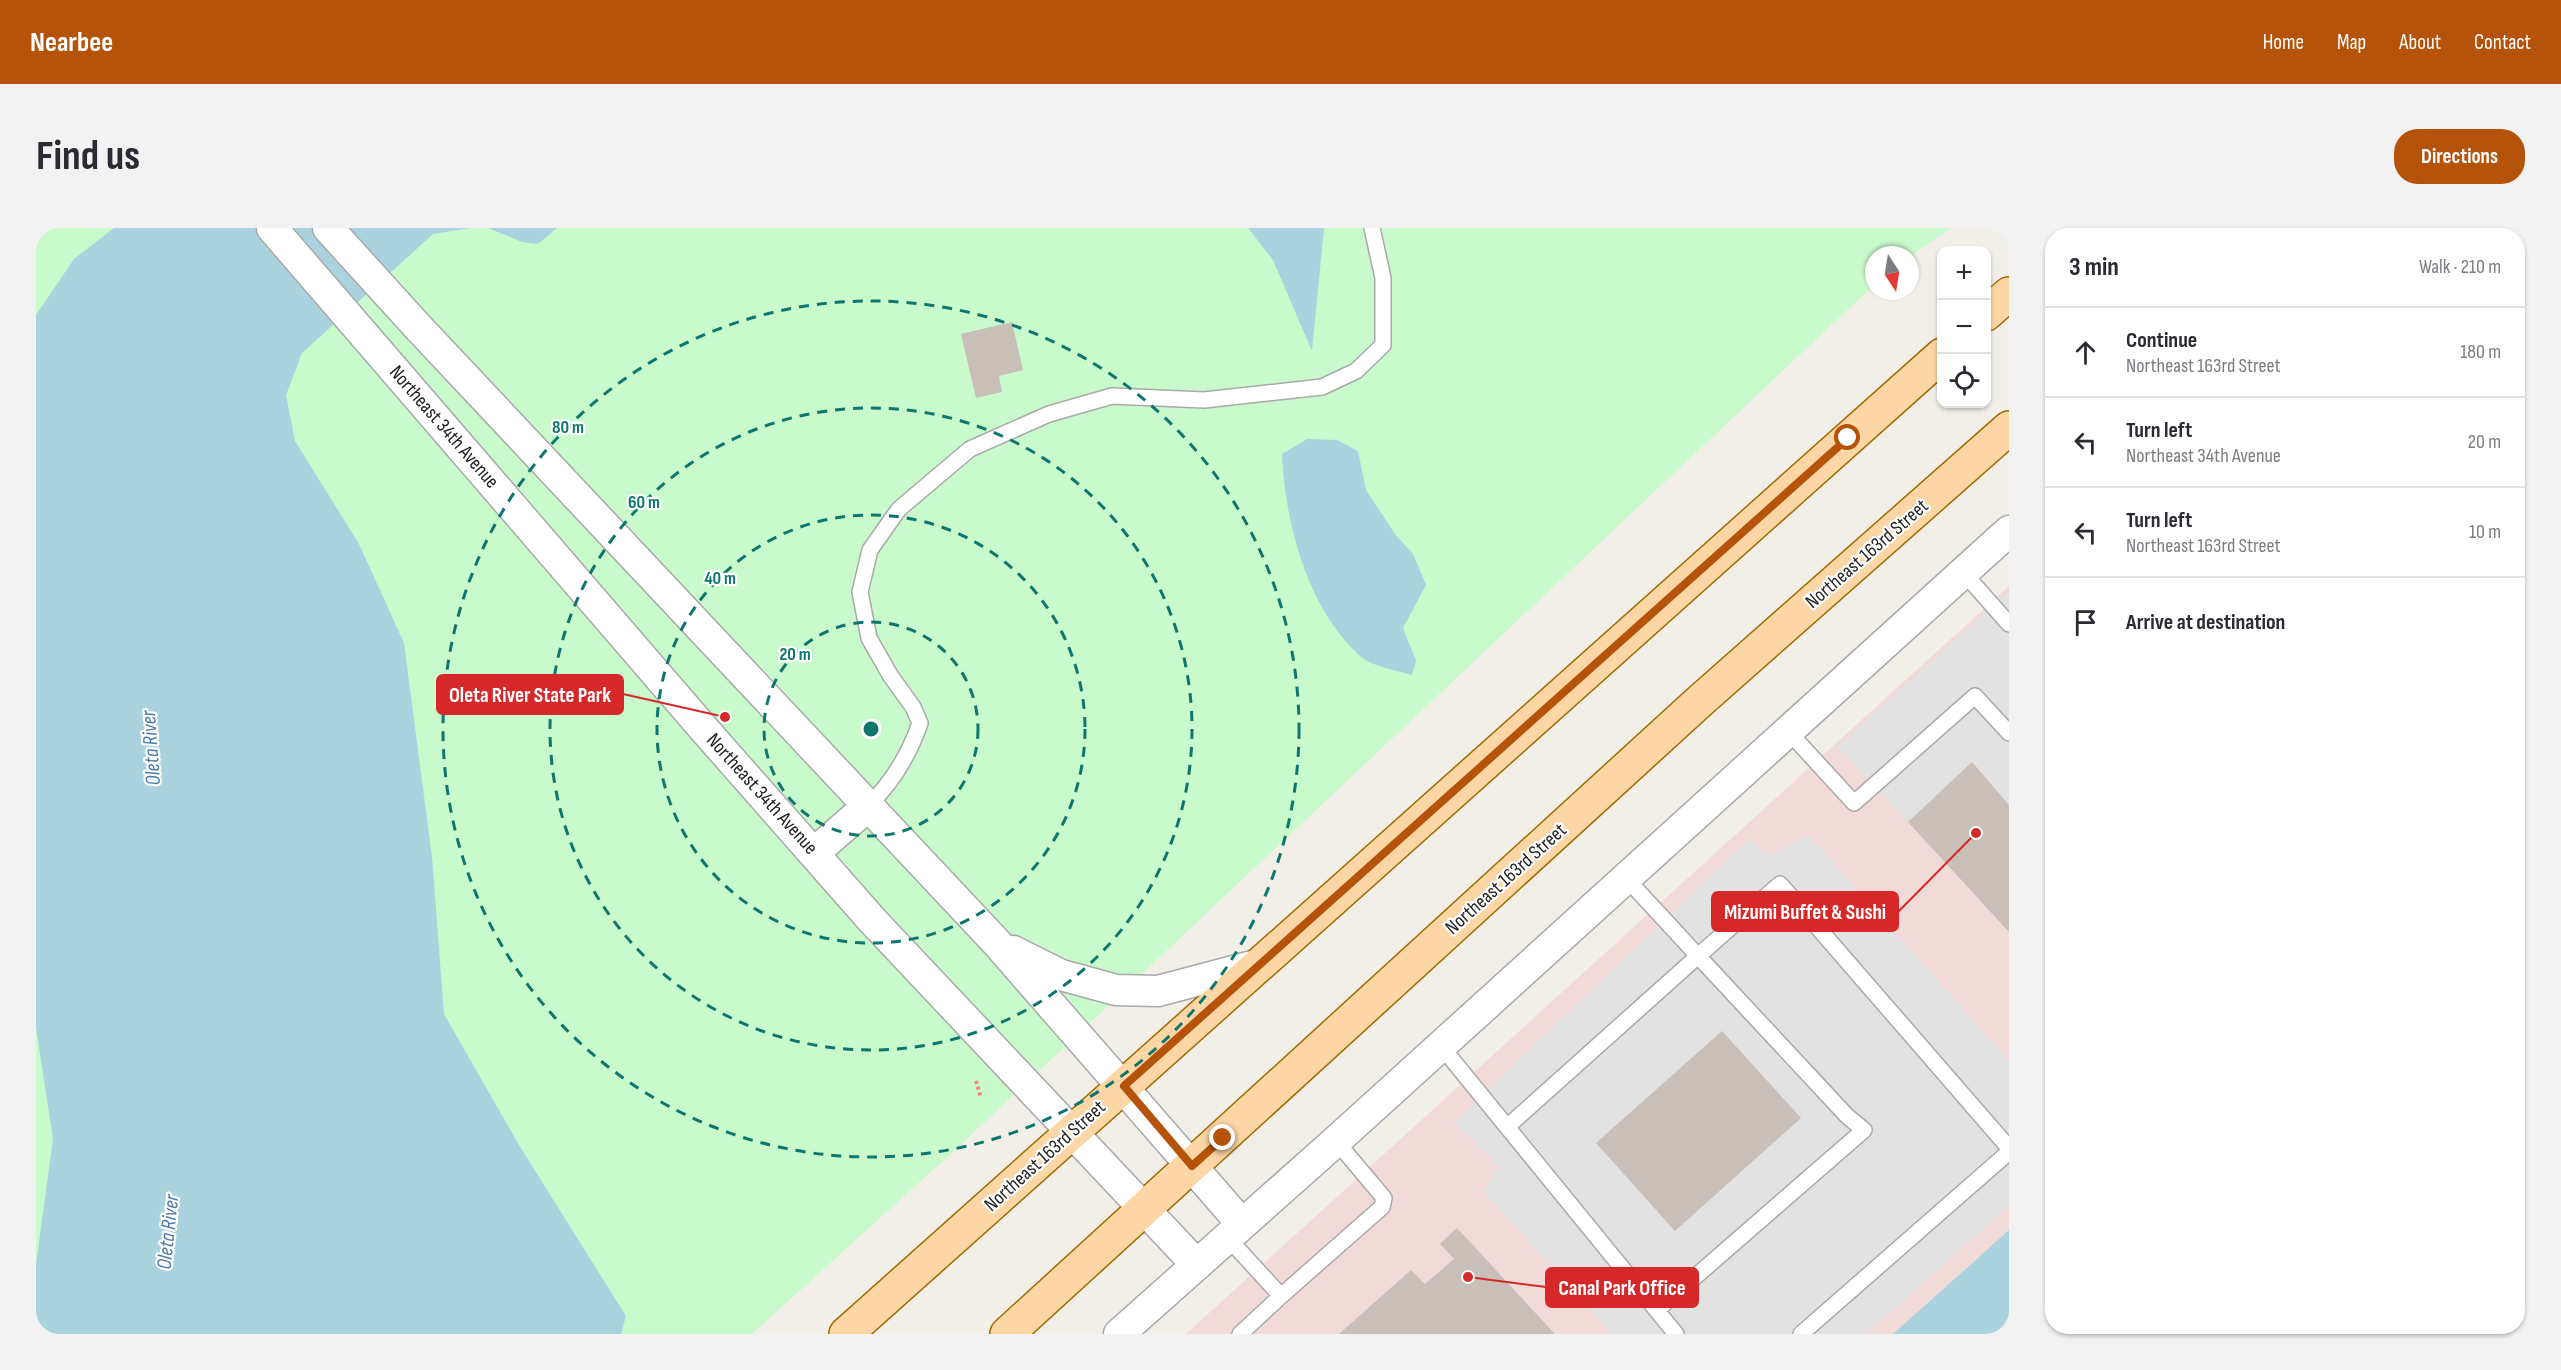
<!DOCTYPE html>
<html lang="en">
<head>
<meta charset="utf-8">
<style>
  :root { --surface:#fff; --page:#f2f2f3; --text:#2b2b33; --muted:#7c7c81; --line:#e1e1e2; --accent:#b45309 }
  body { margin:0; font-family:"Sofia Sans Condensed",sans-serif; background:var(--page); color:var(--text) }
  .controls { position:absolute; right:18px; top:18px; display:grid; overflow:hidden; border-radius:12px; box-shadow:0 2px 4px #0004 }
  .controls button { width:54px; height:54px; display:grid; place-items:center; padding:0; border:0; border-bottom:2px solid var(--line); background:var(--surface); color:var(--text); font:30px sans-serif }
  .compass { position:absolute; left:1829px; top:18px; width:54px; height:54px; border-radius:50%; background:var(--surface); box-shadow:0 2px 4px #0004; rotate:168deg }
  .stop { position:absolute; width:18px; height:18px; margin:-14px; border:4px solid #b45309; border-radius:50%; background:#fff }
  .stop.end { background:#b45309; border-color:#fff; box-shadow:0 2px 6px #0008 }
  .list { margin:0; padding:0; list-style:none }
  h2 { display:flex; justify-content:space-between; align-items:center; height:78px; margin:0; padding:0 24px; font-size:26px }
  h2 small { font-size:20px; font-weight:400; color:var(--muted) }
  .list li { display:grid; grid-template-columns:39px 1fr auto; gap:18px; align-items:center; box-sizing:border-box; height:90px; padding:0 24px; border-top:2px solid var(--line) }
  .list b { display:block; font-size:22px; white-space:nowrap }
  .list p { margin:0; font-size:20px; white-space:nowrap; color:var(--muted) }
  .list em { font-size:20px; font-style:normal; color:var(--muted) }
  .icon { flex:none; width:33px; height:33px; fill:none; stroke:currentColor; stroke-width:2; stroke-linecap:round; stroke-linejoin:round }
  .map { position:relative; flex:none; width:1973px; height:1106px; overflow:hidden; border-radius:24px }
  header { display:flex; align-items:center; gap:36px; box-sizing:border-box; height:84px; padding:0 30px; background:var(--accent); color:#fff }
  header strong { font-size:28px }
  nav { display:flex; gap:33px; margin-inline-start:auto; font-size:21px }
  .intro { display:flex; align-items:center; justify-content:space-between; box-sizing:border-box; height:144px; padding:0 36px }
  h1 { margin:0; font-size:42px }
  .button { padding:15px 27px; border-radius:24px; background:var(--accent); color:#fff; font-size:21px; font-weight:700 }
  main { display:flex; gap:36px; padding:0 36px }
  aside { flex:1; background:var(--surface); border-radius:24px; box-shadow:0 2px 4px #0004 }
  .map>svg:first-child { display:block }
  .commercial { fill:#f2dad9 }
  .park { fill:#c8facc }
  .parking { fill:#e2e2e2 }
  .water { fill:#aad3df }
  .building { fill:#c7bfb8 }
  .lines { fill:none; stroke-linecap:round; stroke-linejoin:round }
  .lane-casing { stroke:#a9a9a9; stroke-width:18 }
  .street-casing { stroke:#a9a9a9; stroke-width:33 }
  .primary-casing { stroke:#a06b00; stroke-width:36 }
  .path { stroke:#fa8072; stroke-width:4; stroke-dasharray:3 3; stroke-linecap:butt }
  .lane { stroke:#fff; stroke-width:15 }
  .street { stroke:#fff; stroke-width:30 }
  .primary { stroke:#fcd6a4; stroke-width:33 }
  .route { stroke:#b45309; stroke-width:8 }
  .ring { fill:none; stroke:#0f766e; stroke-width:3; stroke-dasharray:10 8 }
  .labels { text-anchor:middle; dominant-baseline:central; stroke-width:4.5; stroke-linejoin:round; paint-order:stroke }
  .street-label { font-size:20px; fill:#222; stroke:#fff }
  .water-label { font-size:21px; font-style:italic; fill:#4a7aab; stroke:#fff }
  .centre { fill:#0f766e; stroke:#fff; stroke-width:3 }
  .ring-label { font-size:18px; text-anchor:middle; font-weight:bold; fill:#0f766e; stroke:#fff; stroke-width:4.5; stroke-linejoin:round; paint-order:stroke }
  .leader { fill:none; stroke:#d62828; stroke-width:2 }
  .callout-dot { fill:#d62828; stroke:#fff; stroke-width:2 }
  .callout { fill:#d62828; stroke:#d62828; stroke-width:2 }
  .callout-label { font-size:21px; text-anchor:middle; font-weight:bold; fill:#fff }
</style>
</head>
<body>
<header>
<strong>Nearbee</strong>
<nav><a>Home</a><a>Map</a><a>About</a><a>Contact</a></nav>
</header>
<div class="intro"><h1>Find us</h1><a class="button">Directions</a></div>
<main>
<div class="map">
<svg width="1973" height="1106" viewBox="0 0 1973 1106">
  <rect width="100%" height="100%" fill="#f2efe9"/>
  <path class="commercial" d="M1973,358v644l-116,104h-707z"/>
  <path class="park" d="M0,0h1914l-40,29 -36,-2v30l-918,864 -204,185h-716z"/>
  <path class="parking" d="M1973,363v214l-37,-43 -64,60 -71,-75z
    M1772,606l201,227v145l-143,128h-254l-129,-143 17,-24 -46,-45 294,-282 23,15z"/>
  <path class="water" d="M78,0h357l-38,6 -131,119 -16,42 9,46 64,103 45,99 28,214 12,157 75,131 107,171 -5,18h-585v-70l17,-125 -17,-111v-713l38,-56z
    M452,0h69l-19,16 -16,-2z
    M1212,0h76l-12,123 -39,-91z
    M1271,211l30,1 21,11 8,39 29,44 18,20 13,31 -23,43 13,33 -4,14c-13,-4 -42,-9 -52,-19 -53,-48 -75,-133 -78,-202z
    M1973,1002v104h-116z"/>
  <path class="building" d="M976,94l11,48 -24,6 3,16 -26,6 -15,-64z
    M1936,534l37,43v127l-101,-110z
    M1686,803l79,87 -126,113 -79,-88z
    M1421,1000l98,106h-216l72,-64 14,14 29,-25 -14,-15z"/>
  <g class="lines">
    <g class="lane-casing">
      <path id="lane" d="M1927,344l46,52
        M1752,503l66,72 121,-107 34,37
        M832,578c25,-24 41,-51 52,-83l-7,-16 -23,-32 -21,-37 -9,-46 10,-42 29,-41 71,-60 79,-35 63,-18 92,4 118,-13 34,-16 27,-26v-67l-11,-50
        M1590,650l72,78 82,-72 229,264
        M1405,818l235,288
        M1471,899l191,-171 149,160 17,14 -207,180
        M1191,1009l54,59 101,-89 2,-9 -48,-57
        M1204,1106l41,-38
        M1765,1106l208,-182"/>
    </g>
    <g class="street-casing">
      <path id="street" d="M236,0l431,500 169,192 325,345
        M292,0l89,98 580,617 245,281
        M778,625l54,-47
        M977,723l48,24 55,15 42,1 102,-27
        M1083,1106l217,-193 673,-610"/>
    </g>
    <g class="primary-casing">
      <path id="primary" d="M1950,86l23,-20
        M810,1106l1096,-979
        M971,1106l693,-633 309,-273"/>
    </g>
    <path class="path" d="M940,853l5,17"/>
    <use href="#lane" class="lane"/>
    <use href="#street" class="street"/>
    <use href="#primary" class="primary"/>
  </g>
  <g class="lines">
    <path class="route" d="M1187,910l-31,28 -68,-80 724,-648"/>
  </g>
  <g class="ring">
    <circle cx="835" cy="501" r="107"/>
    <circle cx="835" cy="501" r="214"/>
    <circle cx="835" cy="501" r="321"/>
    <circle cx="835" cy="501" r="428"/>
  </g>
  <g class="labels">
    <g class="street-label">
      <text transform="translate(408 199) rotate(49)">Northeast 34th Avenue</text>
      <text transform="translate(1831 326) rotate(-41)">Northeast 163rd Street</text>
      <text transform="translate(726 566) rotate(48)">Northeast 34th Avenue</text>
      <text transform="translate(1470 651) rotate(-42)">Northeast 163rd Street</text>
      <text transform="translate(1009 928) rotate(-42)">Northeast 163rd Street</text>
    </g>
    <g class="water-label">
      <text transform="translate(115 520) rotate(-94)">Oleta River</text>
      <text transform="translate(132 1004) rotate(-84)">Oleta River</text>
    </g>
  </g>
  <circle cx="835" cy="501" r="9" class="centre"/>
  <g class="ring-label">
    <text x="532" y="205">80 m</text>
    <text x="608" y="280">60 m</text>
    <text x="684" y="356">40 m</text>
    <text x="759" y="432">20 m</text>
  </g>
  <path class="leader" d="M689 489L587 466M1940 605L1862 684M1432 1049L1510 1059"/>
  <g class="callout-dot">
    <circle cx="689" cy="489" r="6"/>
    <circle cx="1940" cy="605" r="6"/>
    <circle cx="1432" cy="1049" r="6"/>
  </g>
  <g class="callout">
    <rect x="401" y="447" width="186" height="39" rx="6"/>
    <rect x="1676" y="664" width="186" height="39" rx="6"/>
    <rect x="1510" y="1040" width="152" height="39" rx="6"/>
  </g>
  <g class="callout-label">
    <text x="494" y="474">Oleta River State Park</text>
    <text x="1769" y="691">Mizumi Buffet &amp; Sushi</text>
    <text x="1586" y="1067">Canal Park Office</text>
  </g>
</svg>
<div class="controls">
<button>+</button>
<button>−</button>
<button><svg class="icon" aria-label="locate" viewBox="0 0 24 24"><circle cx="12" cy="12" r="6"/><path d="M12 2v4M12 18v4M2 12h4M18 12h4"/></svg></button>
</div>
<svg class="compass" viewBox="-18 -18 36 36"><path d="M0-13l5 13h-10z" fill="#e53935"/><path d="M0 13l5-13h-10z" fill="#7c7c81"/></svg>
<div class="stop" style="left:1812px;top:210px"></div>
<div class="stop end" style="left:1187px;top:910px"></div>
</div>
<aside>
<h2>3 min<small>Walk · 210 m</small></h2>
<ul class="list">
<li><svg class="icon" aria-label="ahead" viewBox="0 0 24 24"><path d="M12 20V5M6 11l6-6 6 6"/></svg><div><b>Continue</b><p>Northeast 163rd Street</p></div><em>180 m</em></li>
<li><svg class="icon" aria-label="left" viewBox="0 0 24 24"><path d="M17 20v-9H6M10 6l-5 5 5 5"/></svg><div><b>Turn left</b><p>Northeast 34th Avenue</p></div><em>20 m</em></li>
<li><svg class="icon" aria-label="left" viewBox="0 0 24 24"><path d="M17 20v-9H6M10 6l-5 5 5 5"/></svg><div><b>Turn left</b><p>Northeast 163rd Street</p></div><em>10 m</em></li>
<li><svg class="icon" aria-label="arrive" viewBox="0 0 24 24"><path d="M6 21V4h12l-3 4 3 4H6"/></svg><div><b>Arrive at destination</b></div></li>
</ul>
</aside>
</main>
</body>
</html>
